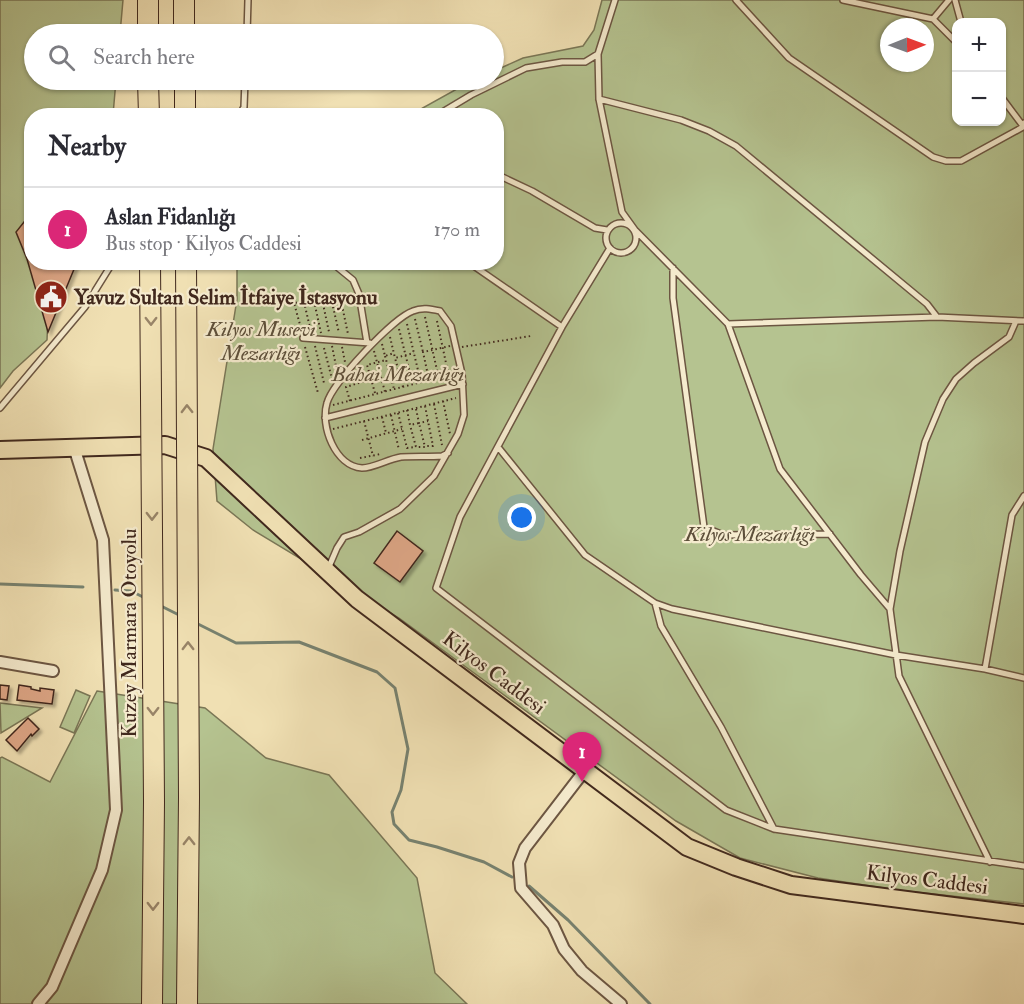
<!DOCTYPE html>
<html lang="en">
<head>
<meta charset="utf-8">
<style>
  :root { --surface:#fff; --page:#f2f2f3; --text:#2b2b33; --muted:#7c7c81; --line:#e1e1e2; --accent:#db2777 }
  body { margin:0; font-family:"IM FELL Double Pica",serif; background:var(--page); color:var(--text) }
  .controls { position:absolute; right:18px; top:18px; display:grid; overflow:hidden; border-radius:12px; box-shadow:0 2px 4px #0004 }
  .controls button { width:54px; height:54px; display:grid; place-items:center; padding:0; border:0; border-bottom:2px solid var(--line); background:var(--surface); color:var(--text); font:30px sans-serif }
  .compass { position:absolute; left:880px; top:18px; width:54px; height:54px; border-radius:50%; background:var(--surface); box-shadow:0 2px 4px #0004; rotate:89deg }
  .you { position:absolute; left:522px; top:518px; width:21px; height:21px; margin:-15px; border:4px solid #fff; border-radius:50%; background:#1a73e8; box-shadow:0 0 0 9px #1a73e833 }
  .badge { display:grid; place-items:center; width:39px; height:39px; border-radius:50%; background:var(--accent); color:#fff; font-size:20px; font-weight:700 }
  .pin { position:absolute; translate:-50% -50px; filter:drop-shadow(0 2px 3px #0008) }
  .pin::after { content:''; position:absolute; top:32px; width:21px; height:18px; background:inherit; clip-path:polygon(0 0,100% 0,50% 100%) }
  .list { margin:0; padding:0; list-style:none }
  h2 { display:flex; justify-content:space-between; align-items:center; height:78px; margin:0; padding:0 24px; font-size:26px }
  h2 small { font-size:20px; font-weight:400; color:var(--muted) }
  .list li { display:grid; grid-template-columns:39px 1fr auto; gap:18px; align-items:center; box-sizing:border-box; height:84px; padding:0 24px; border-top:2px solid var(--line) }
  .list b { display:block; font-size:22px; white-space:nowrap }
  .list p { margin:0; font-size:20px; white-space:nowrap; color:var(--muted) }
  .list em { font-size:20px; font-style:normal; color:var(--muted) }
  .icon { flex:none; width:33px; height:33px; fill:none; stroke:currentColor; stroke-width:2; stroke-linecap:round; stroke-linejoin:round }
  .map { position:relative; flex:none; width:1024px; height:1004px; overflow:hidden }
  .search { position:absolute; background:var(--surface); box-shadow:0 2px 4px #0004; left:24px; top:24px; width:480px; height:66px; display:flex; align-items:center; gap:15px; box-sizing:border-box; padding:0 21px; border-radius:33px; color:var(--muted); font-size:22px }
  .panel { position:absolute; background:var(--surface); box-shadow:0 2px 4px #0004; left:24px; top:108px; width:480px; height:162px; border-radius:24px }
  .map>svg:first-child { display:block }
  .green { fill:#b5c390; stroke:#7a7656; stroke-width:1.5; fill-rule:evenodd }
  .lines { fill:none; stroke-linecap:round; stroke-linejoin:round }
  .stream { stroke:#778270; stroke-width:3 }
  .building { fill:#dda686; stroke:#40281d; stroke-width:1.5; filter:url(#shadow) }
  .lane-casing { stroke:#6c5642; stroke-width:8 }
  .street-casing { stroke:#6c5642; stroke-width:14 }
  .primary-casing { stroke:#40281d; stroke-width:20 }
  .highway-casing { stroke:#40281d; stroke-width:22 }
  .path { stroke:#40281d; stroke-width:2; stroke-dasharray:1.5 3; stroke-linecap:butt }
  .lane { stroke:#f5ebce; stroke-width:5 }
  .street { stroke:#f5ebce; stroke-width:10 }
  .primary { stroke:#f0e0b3; stroke-width:16 }
  .highway { stroke:#f0e0b3; stroke-width:20 }
  .highway-bridge-casing { stroke:#40281d; stroke-width:22; stroke-linecap:butt }
  .highway-bridge { stroke:#f0e0b3; stroke-width:20 }
  .oneway { stroke:#988468 }
  .labels { text-anchor:middle; dominant-baseline:central; stroke-width:4.5; stroke-linejoin:round; paint-order:stroke }
  .poi-label { font-size:21px; font-weight:bold; fill:#40281d; stroke:#f5ebce; text-anchor:start }
  .park-label { font-size:21px; font-style:italic; fill:#5d4f3a; stroke:#f5ebce }
  .street-label { font-size:21px; fill:#40281d; stroke:#f5ebce }
</style>
</head>
<body>
<div class="map">
<svg width="1024" height="1004" viewBox="0 0 1024 1004">
  <defs>
    <filter id="shadow"><feDropShadow dx="3" dy="3" stdDeviation="1.5" flood-color="#0004"/></filter>
  </defs>
  <rect width="100%" height="100%" fill="#f0e0b3"/>
  <filter id="stains"><feTurbulence type="fractalNoise" baseFrequency=".00333" numOctaves="4"/><feColorMatrix values="0 0 0 0 .2 0 0 0 0 .09 0 0 0 0 .02 0 0 0 .5 -.17"/></filter>
  <radialGradient id="worn" r=".72"><stop offset=".6" stop-color="#630" stop-opacity="0"/><stop offset="1" stop-color="#630" stop-opacity=".3"/></radialGradient>
  <path class="green" d="M0,0h123l-3,34h-86v46h82l-3,35 -81,1v92l-5,4 4,16 1,34 17,29 -2,49 -34,31 -13,17z
    M602,0h422v904l-127,-14 -79,-12 -78,-20 -64,-37 -277,-203 -146,-88 -36,-29 -4,-52 24,-150v-36l259,-1v-146l-86,-1 63,-35h21v-9l29,-13 60,-12 11,-16zM956,22h46v100h-46zM889,27h36v36h-36z
    M76,690l14,6 -16,37 -14,-6z
    M97,691l108,17 61,50 63,17 88,103 18,95 32,31h-467v-246l2,-1 48,25z
    M0,703l42,5 -41,25z"/>
  <g class="lines">
    <path class="stream" d="M0,584l83,3
      M115,590l16,1 14,7
      M161,606l18,9
      M196,623l40,20 63,-1 78,30 18,16 13,61 -7,41 -9,22 2,12 15,16 28,7 47,15 28,15
      M529,886l39,34 82,84"/>
  </g>
  <path class="building" d="M32,212v50h45l-29,70 -21,-73 -11,-27z
    M397,531l26,20 -23,31 -26,-19z
    M0,685l9,1 -2,14 -7,-1z
    M19,685l12,2v2l9,2v-3l14,2 -2,14 -35,-4z
    M28,718l11,11 -7,7 -1,-2 -14,17 -11,-11z"/>
  <g class="lines">
    <g class="lane-casing">
      <path id="lane" d="M615,0l-17,54 1,45 23,113 13,18 93,94 52,145 81,106 29,34
        M736,0l53,58 144,99 13,4h15l62,-34 1,-4
        M843,0l90,19 23,23
        M955,0l6,22
        M933,19l16,-19
        M247,34l1,-34
        M1002,98l21,28
        M599,99l82,21 28,11 27,15 191,158 10,13
        M239,116l5,-9 1,-27
        M436,116l35,-21 55,-27 36,-6h23l13,-8
        M496,174l36,17 63,37 12,2
        M606 238a15 15 0 1 1 30 0a15 15 0 1 1-30 0Z
        M610,248l-48,79 -102,190 -24,71 290,222 48,19 250,37
        M331,262l22,18 6,14 8,49
        M468,262l94,65
        M673,268v30l31,229 19,8 107,-1
        M728,324l209,-7 87,4
        M303,338l67,5
        M0,408l85,-101 28,-45
        M325,418l138,-34
        M498,447l87,108 70,48 17,6 224,46 89,14 39,9
        M328,569l9,-21 7,-11 15,-5 41,-23 34,-33 24,-42 6,-19 -2,-41 -11,-48 -11,-15c-9,-2 -18,-4 -27,0 -20,7 -81,72 -86,92 -7,23 8,63 35,65 12,0 26,-9 39,-11 13,-1 28,0 41,-1l6,-3
        M655,603l6,23 60,101 53,102
        M985,669l27,-154 12,-19
        M990,862l-91,-186 -9,-67 10,-58 25,-109 18,-43 13,-20 18,-16 35,-26 7,-16"/>
    </g>
    <g class="street-casing">
      <path id="street" d="M0,662l53,9
        M585,770l-60,78 -6,15 2,25 32,37 11,24 18,22 39,33
        M38,1004l14,-17 50,-117 14,-60 -13,-270 -29,-93"/>
    </g>
    <g class="primary-casing">
      <path id="primary" d="M0,450l165,-5 41,13 151,141 330,248 49,20 55,18 233,30"/>
    </g>
    <g class="highway-casing">
      <path id="highway" d="M148,0v34
        M184,0v34
        M148,80l1,36
        M185,80v36"/>
    </g>
    <path class="path" d="M340,296l8,38
      M331,298l8,35
      M322,299l7,33
      M314,301l7,32
      M304,302l7,30
      M425,317l14,62
      M415,319l8,33
      M437,321l12,56
      M407,324l14,59
      M399,329l14,56
      M302,332l-8,-29 56,-8
      M390,337l5,21
      M382,344l3,12 9,-3
      M315,346l9,37
      M332,346l5,25
      M450,346l-27,6 6,28 27,-5
      M305,347l13,46
      M342,347l3,15
      M462,347l69,-11
      M324,348l8,31
      M374,351l11,41
      M385,356l9,33
      M403,387l-8,-29 19,-5
      M375,393l-8,-28 19,-5
      M350,401l-4,-14 25,-8
      M443,401l7,33
      M434,404l8,41
      M333,405l96,-25
      M425,406l8,40h-7
      M416,409l3,14 9,-2
      M407,410l3,15 9,-2 6,24h-9l-6,-22
      M398,413l9,35 9,-1
      M391,415l8,35
      M382,417l4,16
      M364,421l9,35
      M333,429l123,-31
      M362,440l40,-11
      M360,458l21,-4"/>
    <use href="#lane" class="lane"/>
    <use href="#street" class="street"/>
    <use href="#primary" class="primary"/>
    <use href="#highway" class="highway"/>
    <g class="highway-bridge-casing">
      <path id="highway-bridge" d="M150,262l4,540 -2,202
        M186,262l3,535 -2,207"/>
    </g>
    <use href="#highway-bridge" class="highway-bridge"/>
  </g>
  <defs><path id="oneway-chevron" d="M-2-3.5L2.5 0L-2 3.5" fill="none" stroke-width="1.6" stroke-linecap="round" stroke-linejoin="round" transform="scale(1.5)"/></defs>
  <g class="oneway">
    <use href="#oneway-chevron" transform="translate(151 321) rotate(90)"/>
    <use href="#oneway-chevron" transform="translate(187 409) rotate(-91)"/>
    <use href="#oneway-chevron" transform="translate(152 516) rotate(90)"/>
    <use href="#oneway-chevron" transform="translate(188 646) rotate(-90)"/>
    <use href="#oneway-chevron" transform="translate(153 711) rotate(90)"/>
    <use href="#oneway-chevron" transform="translate(189 841) rotate(-90)"/>
    <use href="#oneway-chevron" transform="translate(153 906) rotate(90)"/>
  </g>
  <defs>
    <g id="civic-disc" transform="scale(1.725)"><circle r="9.5" fill="#8f2418" stroke="#f5ebce"/><path d="M-.6-6.5H3V-4.5H.6V-3L4-1V1h2V6H-6V1h2V-1L-.6-3ZM-1.2 2.5V6h2.4V2.5Z" fill="#fff"/></g>
  </defs>
  <g fill-rule="evenodd">
    <use href="#civic-disc" x="51" y="297"/>
  </g>
  <g class="labels">
    <g class="poi-label">
      <text x="74" y="297">Yavuz Sultan Selim İtfaiye İstasyonu</text>
    </g>
    <g class="park-label">
      <text x="261" y="329">Kilyos Musevi<tspan x="261" dy="24">Mezarlığı</tspan></text>
      <text x="398" y="374">Bahai Mezarlığı</text>
      <text x="750" y="534">Kilyos Mezarlığı</text>
    </g>
    <g class="street-label">
      <text transform="translate(129 633) rotate(-90)">Kuzey Marmara Otoyolu</text>
      <text transform="translate(494 673) rotate(37)">Kilyos Caddesi</text>
      <text transform="translate(927 880) rotate(7)">Kilyos Caddesi</text>
    </g>
  </g>
  <rect width="100%" height="100%" filter="url(#stains)"/>
  <rect width="100%" height="100%" fill="url(#worn)"/>
</svg>
<div class="controls">
<button>+</button>
<button>−</button>
</div>
<svg class="compass" viewBox="-18 -18 36 36"><path d="M0-13l5 13h-10z" fill="#e53935"/><path d="M0 13l5-13h-10z" fill="#7c7c81"/></svg>
<div class="you"></div>
<div class="pin badge" style="left:582px;top:782px">1</div>
<div class="search"><svg class="icon" aria-label="search" viewBox="0 0 24 24"><circle cx="10" cy="10" r="6"/><path d="M15 15l6 6"/></svg>Search here</div>
<section class="panel">
<h2>Nearby<small></small></h2>
<ul class="list">
<li><span class="badge">1</span><div><b>Aslan Fidanlığı</b><p>Bus stop · Kilyos Caddesi</p></div><em>170 m</em></li>
</ul>
</section>
</div>
</body>
</html>
